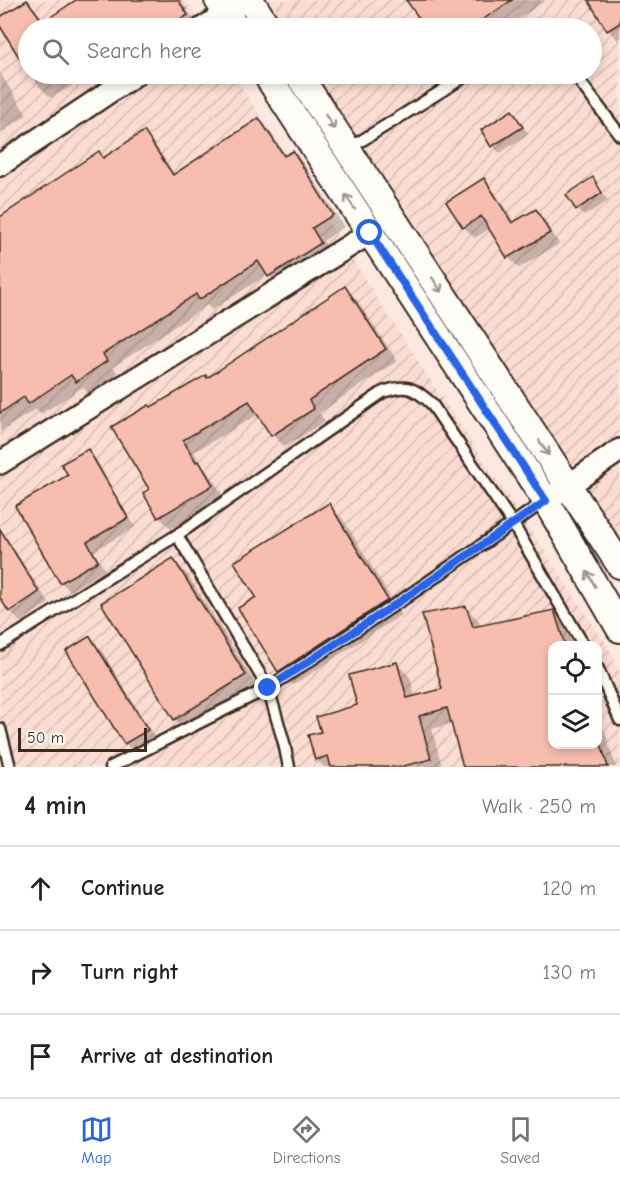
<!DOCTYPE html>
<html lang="en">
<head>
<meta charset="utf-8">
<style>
  :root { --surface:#fff; --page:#f6f6f6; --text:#202124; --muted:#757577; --line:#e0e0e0; --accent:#2563eb }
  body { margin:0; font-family:"Comic Neue",sans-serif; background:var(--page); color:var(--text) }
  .controls { position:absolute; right:18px; bottom:18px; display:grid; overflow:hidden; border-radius:12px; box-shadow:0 3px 9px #0003 }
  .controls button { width:54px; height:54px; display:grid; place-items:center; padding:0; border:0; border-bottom:2px solid var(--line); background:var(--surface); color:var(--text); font:30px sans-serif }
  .scale { position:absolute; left:18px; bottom:15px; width:129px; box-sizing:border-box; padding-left:6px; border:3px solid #3b2a1e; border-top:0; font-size:16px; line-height:21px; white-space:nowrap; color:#3b2a1e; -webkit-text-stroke:4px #fdfcf7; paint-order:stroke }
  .stop { position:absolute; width:18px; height:18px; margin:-14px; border:4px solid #2563eb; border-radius:50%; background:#fff }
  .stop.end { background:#2563eb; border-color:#fff; box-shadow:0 2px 6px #0008 }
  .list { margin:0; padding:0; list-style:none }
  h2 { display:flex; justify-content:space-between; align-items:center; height:78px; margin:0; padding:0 24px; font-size:26px }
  h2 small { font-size:20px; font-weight:400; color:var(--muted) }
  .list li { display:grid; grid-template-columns:39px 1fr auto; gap:18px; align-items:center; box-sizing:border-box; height:84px; padding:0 24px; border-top:2px solid var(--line) }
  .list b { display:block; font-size:22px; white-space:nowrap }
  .list em { font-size:20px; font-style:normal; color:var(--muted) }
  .icon { flex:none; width:33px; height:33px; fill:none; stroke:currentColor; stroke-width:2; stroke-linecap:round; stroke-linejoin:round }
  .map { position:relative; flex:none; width:620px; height:767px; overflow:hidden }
  .search { position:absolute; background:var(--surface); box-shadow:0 3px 9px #0003; left:18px; right:18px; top:18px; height:66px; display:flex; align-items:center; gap:15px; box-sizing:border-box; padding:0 21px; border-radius:33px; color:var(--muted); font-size:22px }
  .sheet { height:330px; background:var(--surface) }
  nav { display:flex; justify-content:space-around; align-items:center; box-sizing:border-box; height:84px; border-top:2px solid var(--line); background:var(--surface); font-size:16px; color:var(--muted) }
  nav a { display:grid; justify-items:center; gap:3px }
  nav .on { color:var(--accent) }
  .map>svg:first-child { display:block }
  .industrial { fill:url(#industrial-furrows); fill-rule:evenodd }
  .shadow { fill:#0003 }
  .building { fill:#f7bdae; stroke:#3b2a1e; stroke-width:1.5 }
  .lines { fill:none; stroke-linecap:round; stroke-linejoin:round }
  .service-casing { stroke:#3b2a1e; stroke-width:15 }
  .minor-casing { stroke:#3b2a1e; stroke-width:26 }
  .tertiary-casing { stroke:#3b2a1e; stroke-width:30 }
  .service { stroke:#fdfcf7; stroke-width:10 }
  .minor { stroke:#fdfcf7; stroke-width:21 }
  .tertiary { stroke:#fdfcf7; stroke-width:26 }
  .oneway { stroke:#9c938a }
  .route { stroke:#2563eb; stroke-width:8 }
</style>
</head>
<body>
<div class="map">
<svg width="620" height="767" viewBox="0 0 620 767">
  <defs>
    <pattern id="industrial-furrows" width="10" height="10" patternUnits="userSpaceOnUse" patternTransform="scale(1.5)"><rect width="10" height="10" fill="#fadcd2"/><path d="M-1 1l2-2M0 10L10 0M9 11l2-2" fill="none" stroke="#d7bdb4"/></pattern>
  </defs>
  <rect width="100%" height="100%" fill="#fbe9e1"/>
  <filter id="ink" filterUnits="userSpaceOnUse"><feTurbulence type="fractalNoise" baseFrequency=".0167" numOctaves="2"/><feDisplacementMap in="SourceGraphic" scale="12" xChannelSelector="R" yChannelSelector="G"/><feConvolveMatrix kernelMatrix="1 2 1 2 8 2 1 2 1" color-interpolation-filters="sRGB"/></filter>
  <g filter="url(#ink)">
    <path class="industrial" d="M0,0h185l19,28h-176v46h205l192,298 185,278 10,23v94h-620zM552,646h46v98h-46z
      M269,0h351v539l-304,-465h276v-46h-305z"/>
    <path class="shadow" d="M76,0h105l18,28h-171v41l-28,-46v-4l28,-18 18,21z
      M408,0h138l-41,28h-77z
      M590,0h30v42l-12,-12z
      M0,73l27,42 -27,18z
      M31,74h60l-40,24 -12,-12z
      M106,74h12l-7,4z
      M512,112l17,22 -29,19 -7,-7z
      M259,120l11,12 17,24 6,-3 11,11 40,63 -21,14 9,14 -51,33 -13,-14 -56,36 -5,-5 -94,62 5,7 -30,19 -5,-6 -42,27 -5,-5 -36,23v-213l99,-66 5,6 39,-26 12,12 20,30z
      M593,179l15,22 -24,15 -7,-7z
      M483,180l11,11 21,32 20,-12 11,11 13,22 -40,24 -11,-11 -18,-29 -15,10 -11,-11z
      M345,288l12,12 40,61 -78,52 6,8 -40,26 -12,-12 -14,-21 -65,38 8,14 8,8 14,24 -53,31 -12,-12 -8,-27v-81l57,-29z
      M87,450l9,9 39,68 -41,24 11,19 -35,21 -9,-9 -44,-76 53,-30z
      M329,505l14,14 58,96 -108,70 -14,-14 -21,-74z
      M0,528l49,75 -29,19 -10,-11 -10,-16z
      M173,560l14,14 72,116 -70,43 -14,-14 -72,-115z
      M466,608l13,13 2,6 73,-16 13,14 6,21h-21v98h46v-19l7,7 11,35h-151l-12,-44 -21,6 10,38h-118l-8,-8 7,-26 36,-27 38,-42 13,13 5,20 29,-7z
      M89,638l11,10 57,93 -21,13 -11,-11 -57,-92z"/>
    <path class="building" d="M27,0l16,22 33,-22h102l10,15 -20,13h-140v44l-28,-46v-9z
      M406,0h106l-42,28h-44z
      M588,0h32v23l-13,8z
      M512,110l11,17 -32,20 -10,-17z
      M259,118l25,38 9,-5 40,64 -21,13 9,15 -53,34 -10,-16 -59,39 -3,-6 -93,60 4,7 -31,21 -5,-7 -43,29 -4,-7 -24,16v-196l99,-66 4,7 41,-27 29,44z
      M593,177l9,16 -26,17 -10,-15z
      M484,178l28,45 24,-14 14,24 -43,25 -26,-42 -18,12 -17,-26z
      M345,286l41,63 -77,51 5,9 -43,27 -22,-35 -66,39 13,22 3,-1 14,24 -55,33 -15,-25 6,-4 -38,-62 38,-22 2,2 55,-32 1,3z
      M88,449l40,69 -41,24 11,19 -38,22 -45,-77 53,-31 -7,-11z
      M329,503l59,97 -110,72 -40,-64 18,-11 -22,-35z
      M0,529l39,63 -30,20 -9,-14z
      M173,558l73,117 -72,45 -73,-117z
      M466,606l7,21 81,-17 11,35h-13v99h49l7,23h-145l-16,-59 -28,8 12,43 -31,8h-69l-3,-11 -13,4 -7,-25 13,-3 -5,-15 41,-12 -8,-30 48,-13 10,36 35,-9 -20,-75z
      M90,636l58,94 -24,14 -58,-93z"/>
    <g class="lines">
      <g class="service-casing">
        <path id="service" d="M574,74l46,61
          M348,149l121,-75
          M177,535l91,153 16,55 5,24
          M0,645l177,-110 206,-143c24,-8 30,-5 48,11l82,121 71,122
          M598,669l22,51
          M0,729l10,38
          M111,767l157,-79 137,-90 140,-97"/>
      </g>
      <g class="minor-casing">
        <path id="minor" d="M203,28l43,-28
          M0,165l136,-91
          M0,463l370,-230
          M556,494l64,-44"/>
      </g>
      <g class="tertiary-casing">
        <path id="tertiary" d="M218,0l18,28
          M250,0l18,28
          M266,74l280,427 74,128
          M298,74l322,491"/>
      </g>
      <use href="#service" class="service"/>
      <use href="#minor" class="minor"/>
      <use href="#tertiary" class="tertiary"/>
    </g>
    <defs><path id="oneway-shaft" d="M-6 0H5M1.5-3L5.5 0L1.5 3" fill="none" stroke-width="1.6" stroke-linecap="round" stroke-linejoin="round" transform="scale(1.5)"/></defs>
    <g class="oneway">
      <use href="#oneway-shaft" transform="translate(330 122) rotate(57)"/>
      <use href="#oneway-shaft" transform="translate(350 202) rotate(-123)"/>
      <use href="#oneway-shaft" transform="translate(437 285) rotate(57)"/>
      <use href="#oneway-shaft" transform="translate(544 448) rotate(57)"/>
      <use href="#oneway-shaft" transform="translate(591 579) rotate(-120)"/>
    </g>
  </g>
  <g class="lines" filter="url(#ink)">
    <path class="route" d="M268,688l137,-90 141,-97 -176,-268"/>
  </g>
</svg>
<div class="controls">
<button><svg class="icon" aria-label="locate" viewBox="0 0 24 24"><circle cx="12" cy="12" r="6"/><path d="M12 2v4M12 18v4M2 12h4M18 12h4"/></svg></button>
<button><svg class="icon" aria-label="layers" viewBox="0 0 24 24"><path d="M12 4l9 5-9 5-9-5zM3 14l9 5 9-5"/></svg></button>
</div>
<div class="scale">50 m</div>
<div class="stop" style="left:370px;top:233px"></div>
<div class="stop end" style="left:268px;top:688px"></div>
<div class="search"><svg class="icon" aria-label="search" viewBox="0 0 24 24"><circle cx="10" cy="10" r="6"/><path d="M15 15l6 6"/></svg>Search here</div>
</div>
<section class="sheet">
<h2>4 min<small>Walk · 250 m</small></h2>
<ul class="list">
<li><svg class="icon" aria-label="ahead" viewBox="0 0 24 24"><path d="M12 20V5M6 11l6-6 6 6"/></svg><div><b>Continue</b></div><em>120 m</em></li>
<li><svg class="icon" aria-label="right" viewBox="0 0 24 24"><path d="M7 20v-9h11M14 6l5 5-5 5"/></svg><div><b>Turn right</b></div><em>130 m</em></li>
<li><svg class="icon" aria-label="arrive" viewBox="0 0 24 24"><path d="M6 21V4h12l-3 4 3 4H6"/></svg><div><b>Arrive at destination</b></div></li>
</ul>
</section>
<nav>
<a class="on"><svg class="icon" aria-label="map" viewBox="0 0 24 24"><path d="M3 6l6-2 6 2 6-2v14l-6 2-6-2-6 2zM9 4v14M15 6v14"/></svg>Map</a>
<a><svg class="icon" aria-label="directions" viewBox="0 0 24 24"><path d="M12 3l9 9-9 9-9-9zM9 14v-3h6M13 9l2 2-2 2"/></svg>Directions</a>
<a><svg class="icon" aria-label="saved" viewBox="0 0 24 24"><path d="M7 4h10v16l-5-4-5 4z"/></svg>Saved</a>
</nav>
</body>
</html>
